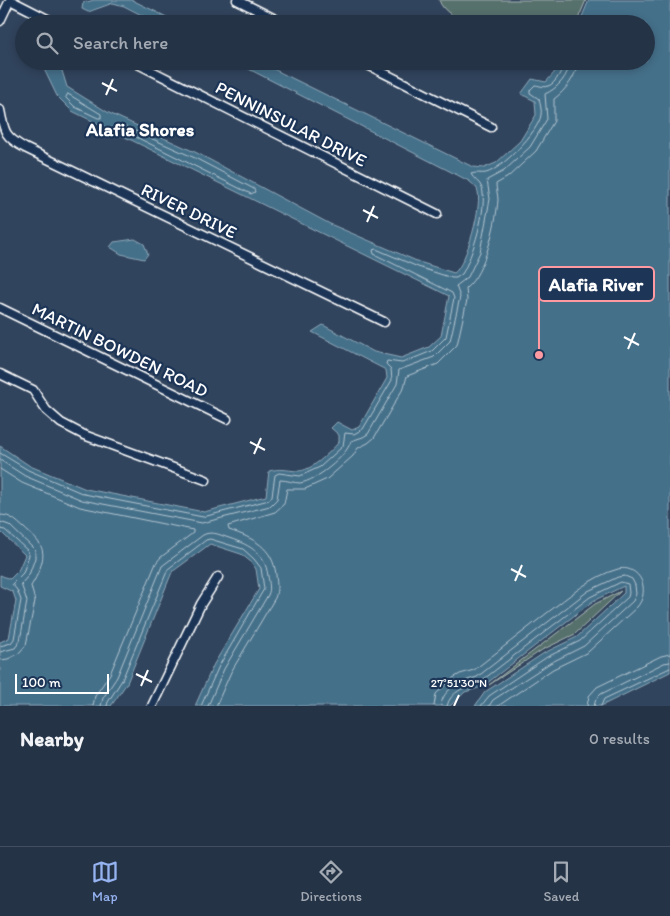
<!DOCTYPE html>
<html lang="en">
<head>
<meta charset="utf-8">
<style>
  :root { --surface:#253346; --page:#2d3b4d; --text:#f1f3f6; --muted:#a3aab3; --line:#424e5f; --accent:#95b2f1 }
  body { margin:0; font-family:Itim,sans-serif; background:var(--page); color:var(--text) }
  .scale { position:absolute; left:15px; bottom:12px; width:94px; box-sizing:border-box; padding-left:5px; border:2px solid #fff; border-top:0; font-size:14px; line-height:18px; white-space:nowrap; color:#fff; -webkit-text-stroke:4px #1d3557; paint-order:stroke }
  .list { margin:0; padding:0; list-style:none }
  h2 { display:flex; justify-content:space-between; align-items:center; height:65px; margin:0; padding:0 20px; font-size:21px }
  h2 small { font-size:16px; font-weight:400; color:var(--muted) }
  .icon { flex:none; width:28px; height:28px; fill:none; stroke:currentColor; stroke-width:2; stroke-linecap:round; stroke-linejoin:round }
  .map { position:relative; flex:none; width:670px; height:706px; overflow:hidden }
  .search { position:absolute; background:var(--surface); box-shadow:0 2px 8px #0003; left:15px; right:15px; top:15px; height:55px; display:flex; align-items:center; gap:12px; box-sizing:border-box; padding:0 18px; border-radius:28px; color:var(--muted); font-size:19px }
  .sheet { height:140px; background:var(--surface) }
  nav { display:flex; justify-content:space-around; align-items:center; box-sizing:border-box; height:70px; border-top:1px solid var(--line); background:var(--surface); font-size:14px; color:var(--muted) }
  nav a { display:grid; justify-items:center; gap:2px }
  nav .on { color:var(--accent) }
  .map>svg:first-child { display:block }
  .green { fill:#57706c; stroke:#abb8b6 }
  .water { fill:#44708a; stroke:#8fa9b9 }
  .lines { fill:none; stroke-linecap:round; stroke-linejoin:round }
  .shore { stroke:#b4c6d0; stroke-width:1 }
  .street-casing { stroke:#fff; stroke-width:11 }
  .street { stroke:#1d3557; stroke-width:8 }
  .ticks { fill:none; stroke:#fff; stroke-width:2 }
  .labels { text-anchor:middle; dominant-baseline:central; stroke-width:4.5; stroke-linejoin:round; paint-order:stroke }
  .street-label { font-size:18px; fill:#fff; stroke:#1d3557 }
  .neighbourhood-label { font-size:19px; font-weight:bold; fill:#fff; stroke:#1d3557 }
  .ticks-label { font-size:12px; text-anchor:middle; fill:#fff; stroke:#1d3557; stroke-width:4.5; stroke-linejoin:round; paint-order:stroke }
  .leader { fill:none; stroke:#ff9aa2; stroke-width:2 }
  .callout-dot { fill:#ff9aa2; stroke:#1d3557; stroke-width:2 }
  .callout { fill:#1d3557; stroke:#ff9aa2; stroke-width:2 }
  .callout-label { font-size:19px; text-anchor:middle; font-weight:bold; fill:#fff }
</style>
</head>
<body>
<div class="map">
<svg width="670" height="706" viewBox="0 0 670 706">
  <rect width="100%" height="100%" fill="#31445d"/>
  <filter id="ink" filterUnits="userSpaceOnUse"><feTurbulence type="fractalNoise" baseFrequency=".02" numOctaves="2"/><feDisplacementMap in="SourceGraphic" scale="10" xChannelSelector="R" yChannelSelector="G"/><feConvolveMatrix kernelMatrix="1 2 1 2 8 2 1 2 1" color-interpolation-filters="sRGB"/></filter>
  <g filter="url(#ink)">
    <path class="green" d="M439,0h147l-10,24h-104c-12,-4 -29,-11 -33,-24z
      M621,591l-46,43 -33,16 -53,35 106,-81z"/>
    <path class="water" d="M94,0h38l49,24h-22l-35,-18 -11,-3 -25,9 -6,-3 1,-6z
      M589,0h81v672l-69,34h-126l10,-14 59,-39 33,-16 47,-44v-7l-31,15 -111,86 -17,5 -15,14h-255l19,-42 45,-75 -3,-20 -5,-7 -10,-8 -31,-10 -38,28 -45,111 -16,23h-111v-64l9,-4 7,-37 -3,-9 -13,-6v-11l10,4 8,-8 7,-16 -23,-22 -2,1v-88l30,20 56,23 118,23 62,-16 3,-25c11,-3 17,-1 28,0 14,1 33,-19 42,-29v-7l-8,-7 6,-6 15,8 7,-3 28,-49 -1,-8 -74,-38 11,-7 51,27 27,6 28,-11 12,-11 8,-40 -377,-185 -15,-15 -15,-31v-4h17l8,26 42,26 88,40 133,71 89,38 35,11c12,-7 30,-72 23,-84 -1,-3 -6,-6 -8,-8l-236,-120h24l216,106 11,1 12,-5 24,-22 16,-26 -1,-14 -14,-7 11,-15 14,3 8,-9 6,-12h86v-37h-67z
      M135,239l9,5 4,10 -4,5 -23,-5 -11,-7 4,-5z"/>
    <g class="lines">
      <path class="shore" d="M68,94l33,20v4h-3l-23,-11 -9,-9z
        M126,127l69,31 59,31 1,3 -4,2 -125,-62 -2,-3z
        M0,453l28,17 56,24 119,23 66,-17 3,-4 3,-21 4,-2 21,3 20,-9 23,-21 2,-13 9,1 9,-5 29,-49 -1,-11 -5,-5 1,-3 15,2 30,-12 14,-14 8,-39 -2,-5 -78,-39 -1,-4 3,-1 42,18 34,11h4l6,-4c10,-16 26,-67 20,-86 -2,-6 -9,-9 -11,-14 5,-2 10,0 15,-1 16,-4 53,-42 55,-58 1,-5 -1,-11 -2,-16l-9,-6v-3l5,-5c3,0 9,3 13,1 8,-2 15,-17 16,-25
        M0,460l25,16 57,24 120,23 68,-17 7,-7 3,-19c7,0 14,3 20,3 16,-2 47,-27 51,-42l12,-4 5,-3 29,-50 2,-14 35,-13 16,-16 10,-44 -4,-11 12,-9 12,-25 10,-53 -3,-19 17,-9 26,-24 17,-28 -2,-25c12,-5 24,-18 25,-33
        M0,469l22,14 58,24 113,23v3l-32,24 -5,6 -46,111 -15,22 -2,10
        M0,515c11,0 16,6 24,13 14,13 24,19 16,40 -3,7 -5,12 -9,18l4,15 -9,44 -8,9 -10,5 -8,1
        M0,522l9,3 26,25v8l-6,17 -8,9 6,17 -7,40 -5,7 -15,4
        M0,529l5,1 23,21 1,4 -6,18 -11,11 5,6 4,10 -7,39 -3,4 -11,3
        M101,706l2,-8 14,-21 45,-111 41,-31c8,-4 15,-1 23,2 21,7 39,14 42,39 1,7 3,13 0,19l-44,74 -16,37
        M107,706l1,-4 14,-22 46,-111 38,-29 4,-1 33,10 11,10 7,9 3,21 -45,77 -18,40
        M216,706l15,-34 44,-74c3,-7 2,-14 1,-23 -3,-28 -23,-37 -47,-45l-1,-4 47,-14 9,-8 3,-15h18l22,-10 26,-23 5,-8 10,-5 6,-5 30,-51 3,-11 31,-12 19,-19 10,-45 -1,-12c19,-15 30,-64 32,-88 0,-5 -2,-11 -2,-16l12,-7 28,-26 18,-30v-22c11,-8 23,-23 24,-38
        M434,706l2,-12 17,-16 7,-4 14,-4c24,-19 49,-38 73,-57 21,-16 45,-37 71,-44 12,-3 23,5 25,17 1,9 -1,15 -6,21l-49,45 -35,17 -55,37
        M441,706c1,-18 22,-25 36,-29l111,-86 30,-14 7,-1 7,3 3,6 1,9 -3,7 -49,45 -34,17 -57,37 -4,6
        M447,706c3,-15 21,-20 33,-24l110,-85 31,-15 7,2 1,9 -1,4 -48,44 -33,16 -58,39 -8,10
        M587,706l2,-10 8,-9 64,-31 9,-2
        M594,706l2,-7 5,-5 63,-31 6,-1
        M601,706l3,-7 66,-31"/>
      <g class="street-casing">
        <path id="street" d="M10,0l47,24
          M237,0l48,24
          M0,21l10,-21
          M132,61l305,153
          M360,61l131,66
          M0,110c4,22 5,27 25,38l359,174
          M0,308l227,111
          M0,374l33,16 13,20 15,13 23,12 122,45
          M152,706l49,-102 17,-27"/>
      </g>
      <use href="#street" class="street"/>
    </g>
  </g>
  <path class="ticks" d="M102,83l15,8M106,95l7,-16M363,210l15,8M367,222l7,-16M624,337l15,8M628,349l7,-16M250,442l15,8M254,454l7,-16M511,569l15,8M515,581l7,-16M136,674l16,8M141,686l7,-16M454,706l5,-11"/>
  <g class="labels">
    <g class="street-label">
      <text transform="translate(291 124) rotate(27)">PENNINSULAR DRIVE</text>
      <text transform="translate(189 211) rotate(26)">RIVER DRIVE</text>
      <text transform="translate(120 350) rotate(26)">MARTIN BOWDEN ROAD</text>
    </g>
    <g class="neighbourhood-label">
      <text x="140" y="129">Alafia Shores</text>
    </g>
  </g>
  <g class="ticks-label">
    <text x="459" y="687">27°51'30"N</text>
  </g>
  <path class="leader" d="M539 355L539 284"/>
  <circle class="callout-dot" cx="539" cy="355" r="5"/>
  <rect class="callout" x="539" y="267" width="115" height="34" rx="5"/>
  <g class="callout-label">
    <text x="596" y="291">Alafia River</text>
  </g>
</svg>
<div class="scale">100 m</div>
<div class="search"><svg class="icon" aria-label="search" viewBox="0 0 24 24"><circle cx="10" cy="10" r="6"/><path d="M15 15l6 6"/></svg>Search here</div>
</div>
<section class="sheet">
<h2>Nearby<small>0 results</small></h2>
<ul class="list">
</ul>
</section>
<nav>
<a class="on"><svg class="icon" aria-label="map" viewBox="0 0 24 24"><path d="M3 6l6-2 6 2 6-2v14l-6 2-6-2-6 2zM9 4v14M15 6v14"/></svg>Map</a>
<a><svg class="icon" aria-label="directions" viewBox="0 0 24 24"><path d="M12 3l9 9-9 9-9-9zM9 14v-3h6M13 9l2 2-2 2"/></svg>Directions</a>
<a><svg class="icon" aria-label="saved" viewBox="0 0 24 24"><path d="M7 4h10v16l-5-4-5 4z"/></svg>Saved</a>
</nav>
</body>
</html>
